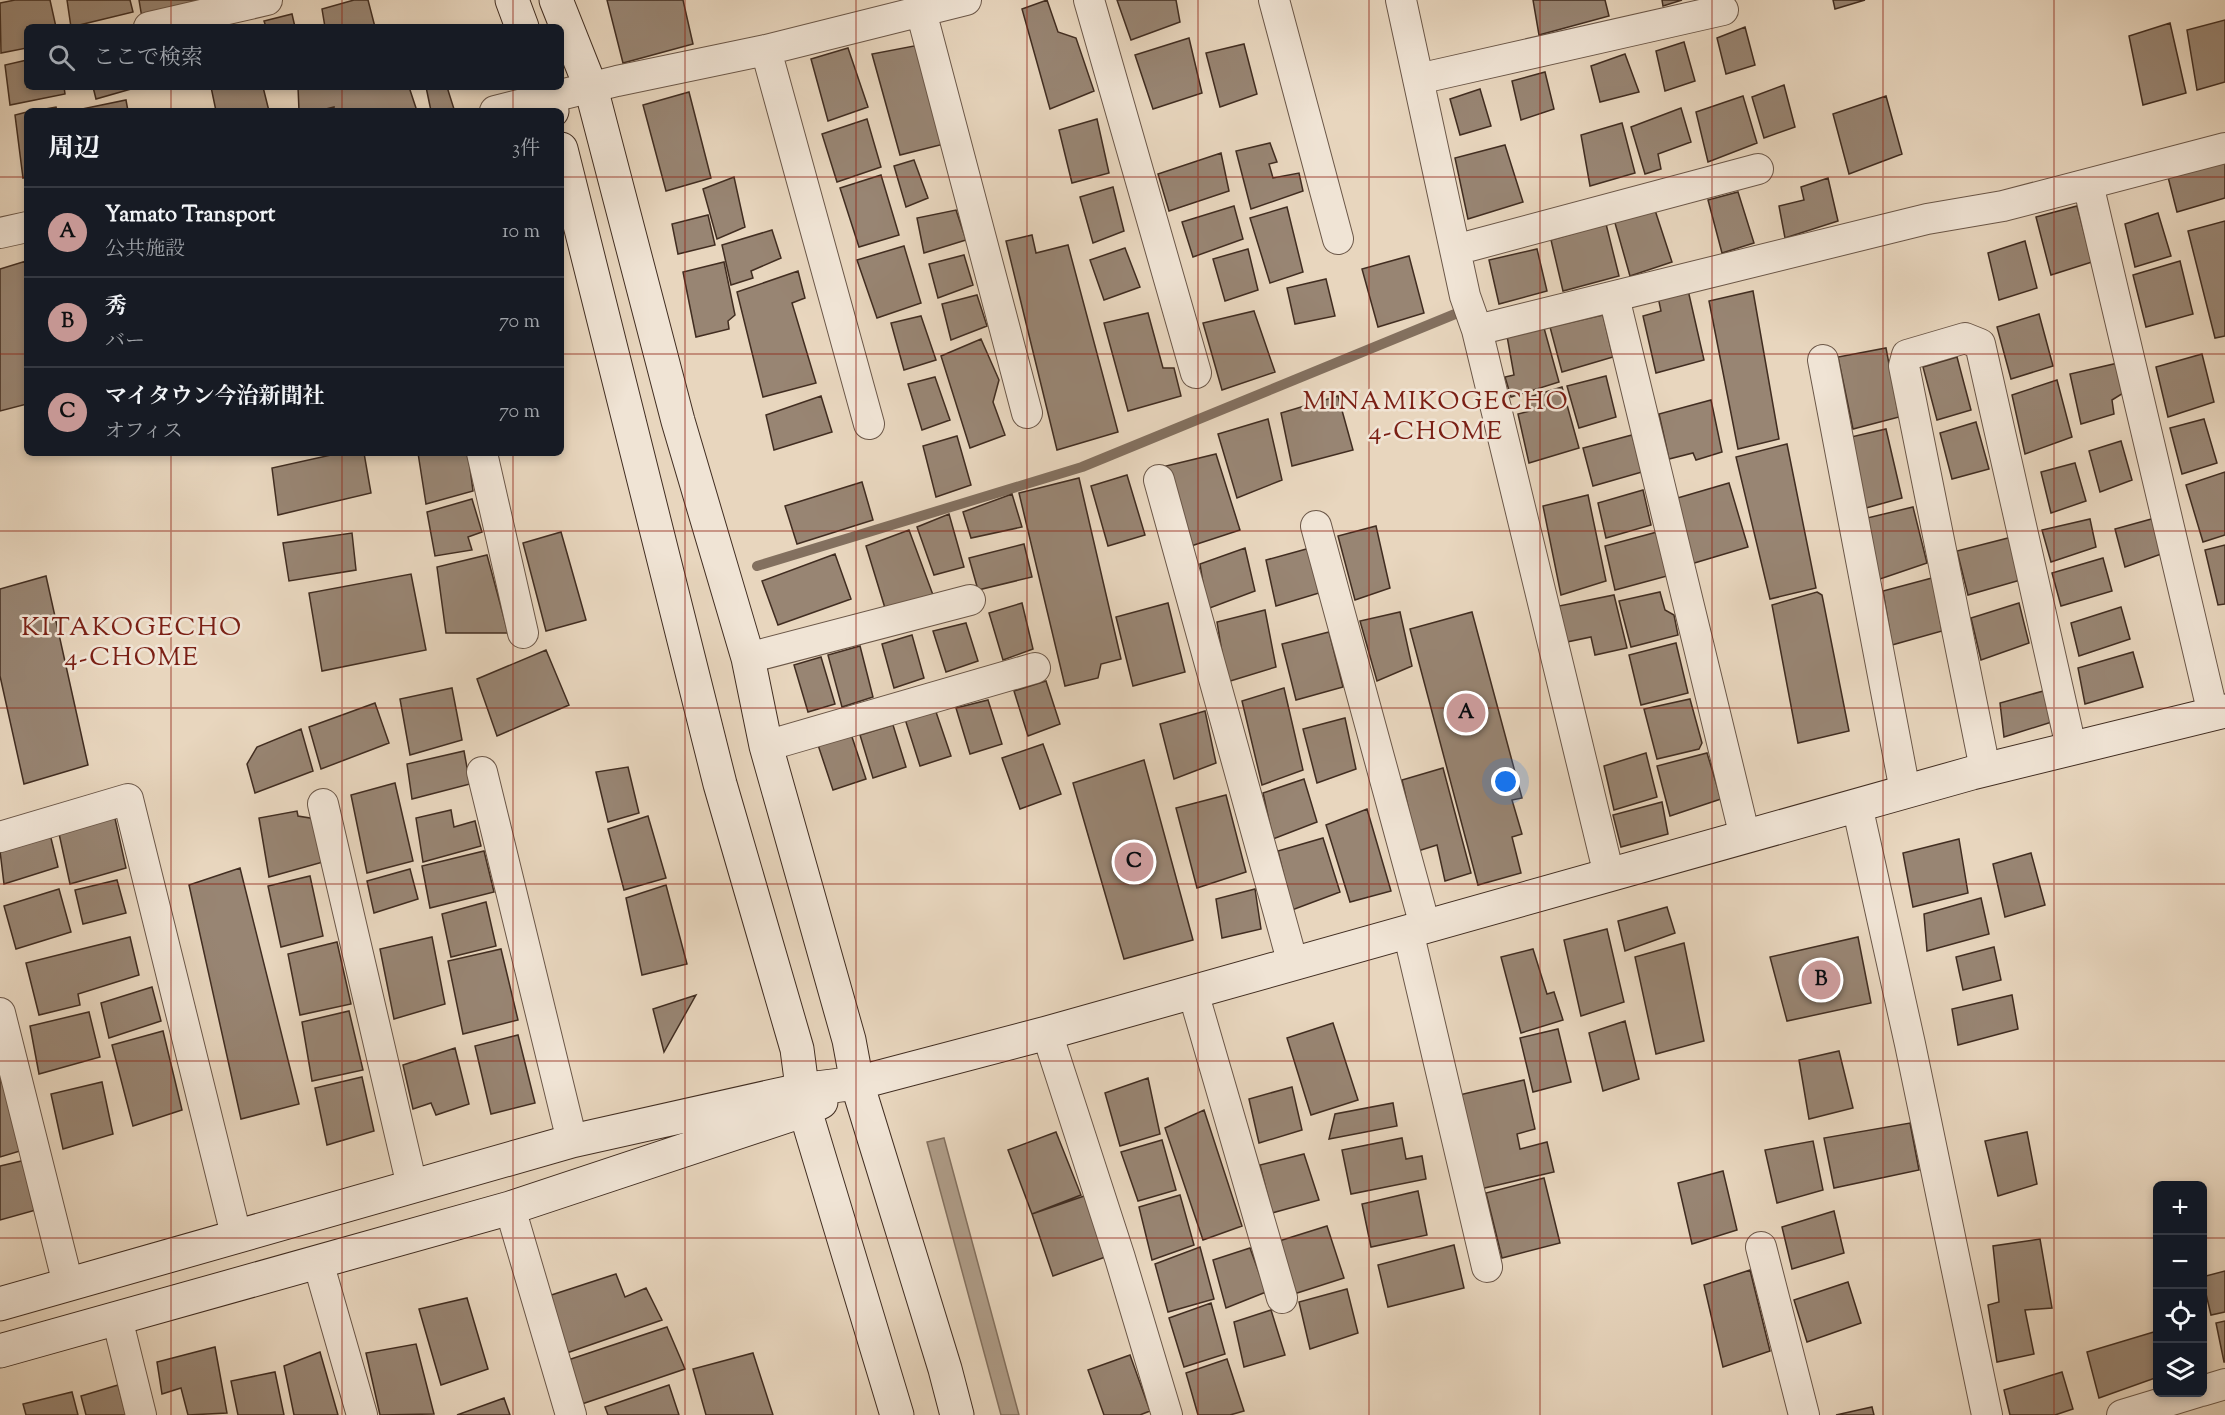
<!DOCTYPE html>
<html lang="ja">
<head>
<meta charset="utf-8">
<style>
  :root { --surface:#171b24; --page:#20242c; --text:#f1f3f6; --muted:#9ea1a6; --line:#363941; --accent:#c59692 }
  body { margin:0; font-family:"Sorts Mill Goudy","Noto Serif JP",serif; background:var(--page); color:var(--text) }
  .controls { position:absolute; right:18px; bottom:18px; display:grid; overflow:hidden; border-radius:9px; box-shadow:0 3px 9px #0003 }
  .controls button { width:54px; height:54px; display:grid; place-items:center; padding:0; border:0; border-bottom:2px solid var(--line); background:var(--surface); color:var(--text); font:30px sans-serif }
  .you { position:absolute; left:1506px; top:782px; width:21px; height:21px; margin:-15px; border:4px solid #fff; border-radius:50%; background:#1a73e8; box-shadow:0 0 0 9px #1a73e833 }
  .badge { display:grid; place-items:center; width:39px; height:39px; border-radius:50%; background:var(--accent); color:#111; font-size:20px; font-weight:700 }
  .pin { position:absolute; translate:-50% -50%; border:3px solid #fff; box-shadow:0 2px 6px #0006 }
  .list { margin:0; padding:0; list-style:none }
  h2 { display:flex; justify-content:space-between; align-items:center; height:78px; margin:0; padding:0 24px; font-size:26px }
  h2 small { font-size:20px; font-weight:400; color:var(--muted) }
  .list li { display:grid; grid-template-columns:39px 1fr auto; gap:18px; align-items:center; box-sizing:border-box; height:90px; padding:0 24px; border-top:2px solid var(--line) }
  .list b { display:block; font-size:22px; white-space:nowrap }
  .list p { margin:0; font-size:20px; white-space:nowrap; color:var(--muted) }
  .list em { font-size:20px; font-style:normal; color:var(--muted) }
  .icon { flex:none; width:33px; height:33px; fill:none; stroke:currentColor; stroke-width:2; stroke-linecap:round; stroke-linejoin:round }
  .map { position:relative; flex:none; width:2225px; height:1415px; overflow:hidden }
  .search { position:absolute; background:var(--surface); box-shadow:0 3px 9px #0003; left:24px; top:24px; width:540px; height:66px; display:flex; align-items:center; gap:15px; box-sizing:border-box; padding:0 21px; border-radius:9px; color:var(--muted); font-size:22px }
  .panel { position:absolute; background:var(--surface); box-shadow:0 3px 9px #0003; left:24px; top:108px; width:540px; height:348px; border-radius:9px }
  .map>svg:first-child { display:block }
  .water { fill:#af9d89; stroke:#83705f; stroke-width:1.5 }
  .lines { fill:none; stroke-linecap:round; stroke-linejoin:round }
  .stream { stroke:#83705f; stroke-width:10 }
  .building { fill:#988573; stroke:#412d21; stroke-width:1.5 }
  .street-casing { stroke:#6b5748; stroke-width:32 }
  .secondary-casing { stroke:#412d21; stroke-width:35 }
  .street { stroke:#f0e4d5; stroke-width:30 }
  .secondary { stroke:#f0e4d5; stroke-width:33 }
  .grid { fill:none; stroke:#8f2418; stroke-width:1.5; stroke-opacity:0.55 }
  .labels { text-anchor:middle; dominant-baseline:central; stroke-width:5; stroke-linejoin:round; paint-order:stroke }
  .neighbourhood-label { font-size:26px; letter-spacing:1.5px; fill:#7a1f14; stroke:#f0e4d5 }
</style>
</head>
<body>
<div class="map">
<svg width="2225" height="1415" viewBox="0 0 2225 1415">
  <rect width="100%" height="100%" fill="#e8d6be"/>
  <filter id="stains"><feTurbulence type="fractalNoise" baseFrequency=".00333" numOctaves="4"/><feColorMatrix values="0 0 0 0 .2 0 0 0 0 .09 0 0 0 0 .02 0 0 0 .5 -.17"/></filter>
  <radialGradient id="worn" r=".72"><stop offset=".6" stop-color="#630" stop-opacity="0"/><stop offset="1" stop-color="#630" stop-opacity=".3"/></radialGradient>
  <path class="water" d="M944,1138l75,277h-18l-74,-273z"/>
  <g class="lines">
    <path class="stream" d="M757,566l325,-99 378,-155 -2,-7"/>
  </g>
  <path class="building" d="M15,0h35l6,27h-29v21l-26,5 -1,-50z
    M67,0h63l3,12 -62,15z
    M139,0h70l-67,18z
    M354,0h14l7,27h-50l-3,-18z
    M607,0h76l10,44 -70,19z
    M1047,0l11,32 18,6 18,53 -44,18 -28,-100z
    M1117,0h59l4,22 -49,18z
    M1533,0h72l4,16 -70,19z
    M1662,0h20l-19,6z
    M1833,0h32l-30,9z
    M292,14l3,13h-29l-2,-6z
    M2225,20v62l-28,8 -10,-60z
    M2170,23l16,70 -43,12 -14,-69z
    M1745,27l10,38 -29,9 -9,-36z
    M1189,38l13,55 -49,16 -18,-54z
    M1684,42l11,39 -30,10 -9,-40z
    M1244,44l13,50 -37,13 -14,-54z
    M919,45l25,99 -44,11 -28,-101z
    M848,48l20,59 -40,14 -17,-62z
    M1625,54l14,38 -39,10 -9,-36z
    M27,60v27h37l1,7 -55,11 -5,-40z
    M1545,72l9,37 -33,11 -9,-39z
    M1784,85l11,42 -31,11 -12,-41z
    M93,87h45l-42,12z
    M211,87h52l6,24h-53z
    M298,87h111l8,24h-83v-4l-16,4h-19z
    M426,87h21l7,22 -23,2z
    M1480,89l11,37 -31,9 -10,-36z
    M689,92l22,86 -45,13 -23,-86z
    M1743,96l14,47 -49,19 -12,-50z
    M1886,96l16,58 -53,20 -16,-60z
    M126,100l2,11h-45l-1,-2z
    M56,107l1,4h-23z
    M1681,108l10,34 -33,12 3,15 -16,5 -14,-47z
    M27,112v65l-4,1 -8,-63z
    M867,119l14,48 -44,15 -15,-48z
    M1097,119l12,54 -37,10 -13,-53z
    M1622,123l13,50 -45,13 -9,-51z
    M1270,143l7,19 -8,2 4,14 26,-5 4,18 -52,18 -15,-58z
    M1505,145l18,57 -55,17 -13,-61z
    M1221,153l8,38 -60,20 -11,-37z
    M914,160l14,38 -22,9 -12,-41z
    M2225,162v36l-48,14 -9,-35z
    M881,175l18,60 -40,12 -19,-59z
    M734,177l11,50 -28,12 -14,-50z
    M1828,178l10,43 -53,17 -6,-32 25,-6 -3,-13z
    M1113,187l11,44 -31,12 -13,-46z
    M1738,192l16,51 -32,10 -14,-53z
    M1653,204l19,58 -42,14 -17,-60z
    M1234,206l9,33 -50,18 -11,-35z
    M2077,206l15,56 -41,13 -15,-58z
    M1287,207l16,65 -33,11 -20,-65z
    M956,210l10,30 -42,13 -7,-35z
    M2158,213l13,43 -36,11 -10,-43z
    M708,215l7,30 -37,9 -6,-30z
    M2225,221v115l-10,2 -27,-107z
    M1606,224l13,52 -56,15 -12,-51z
    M772,230l9,28 -30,13 2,7 -22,7 -9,-40z
    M1032,235l4,18 32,-8 50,187 -61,18 -51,-209z
    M2025,241l12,47 -38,12 -11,-47z
    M904,246l17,57 -44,15 -20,-58z
    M1125,248l15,39 -36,13 -14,-40z
    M1248,249l10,41 -33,11 -12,-42z
    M1537,249l10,42 -48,13 -10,-44z
    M964,255l9,30 -35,13 -9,-34z
    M1409,256l15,57 -46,14 -16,-58z
    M26,261l1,143 -27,7v-142z
    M2180,261l13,53 -47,13 -13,-52z
    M724,262l11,53 -7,6 1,8 -33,8 -13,-65z
    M798,271l7,27 -13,5 24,80 -53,14 -26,-105z
    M1326,279l9,37 -40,8 -8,-36z
    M1688,290l16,70 -48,13 -13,-57 18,-5 -3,-14z
    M1753,291l26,148 -41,10 -29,-148z
    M977,295l10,31 -36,14 -9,-36z
    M1254,311l21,61 -53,18 -19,-67z
    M1148,313l15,55h11l7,28 -53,15 -24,-88z
    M2039,314l14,52 -42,13 -14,-52z
    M1603,315l10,42 -51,15 -12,-45z
    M921,316l15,44 -32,10 -13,-47z
    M1544,328l15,54 -48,15 -6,-20 9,-2 -7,-39z
    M981,339l18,41 -6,22 12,33 -35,13 -29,-92z
    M1886,348l13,69 -46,12 -15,-72z
    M2202,354l12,48 -46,15 -12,-50z
    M1957,357l14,53 -34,10 -14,-53z
    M2118,363l7,29 -13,8 2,14 -33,10 -11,-50z
    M1606,376l10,41 -37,11 -12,-42z
    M935,377l15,43 -28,10 -14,-46z
    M2057,380l15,57 -47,17 -13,-59z
    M1562,387l17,61 -50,15 -11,-49 12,-3 -4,-13z
    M821,396l11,36 -58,18 -8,-35z
    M1338,396l15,54 -61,16 -11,-53z
    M1711,400l11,52 -26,8 -3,-7 -24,6 -10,-45z
    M1268,419l14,61 -45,18 -19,-64z
    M2204,419l13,44 -35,11 -12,-46z
    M1976,422l13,47 -37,10 -12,-46z
    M1886,429l16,69 -36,10 -15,-71z
    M1632,435l10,37 -49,14 -10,-38z
    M957,436l14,49 -35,12 -13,-51z
    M2121,441l11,39 -32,12 -11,-41z
    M1787,444l29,144 -46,11 -34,-142z
    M340,453h24l7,40 -93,22 -6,-47z
    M418,453h50l5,38 -47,13z
    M1216,454l24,76 -52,17 -22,-81z
    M2075,463l11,38 -35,12 -10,-41z
    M2225,472v63l-22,7 -17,-57z
    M1127,475l18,60 -37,11 -17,-60z
    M1079,478l42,181 -20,5 -3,14 -33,8 -46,-193z
    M862,482l11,38 -76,24 -12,-38z
    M1729,483l19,64 -57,17 -17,-65z
    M1643,490l8,35 -45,13 -8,-35z
    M1012,494l10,33 -51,11 -8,-26z
    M1588,495l18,86 -45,14 -18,-89z
    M472,499l10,33 -14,5 4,13 -37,6 -8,-44z
    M1913,507l14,56 -50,17 -14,-61z
    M949,514l15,53 -30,8 -17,-48z
    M2155,518l9,35 -39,14 -10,-38z
    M2090,519l6,28 -45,15 -9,-32z
    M1376,526l14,62 -35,12 -17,-64z
    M909,530l24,65 -48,13 -19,-62z
    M561,532l25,88 -40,11 -23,-88z
    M1657,532l10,44 -52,14 -10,-44z
    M352,533l4,37 -67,11 -6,-38z
    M2012,537l12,42 -56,16 -11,-44z
    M1024,544l8,33 -54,13 -9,-32z
    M2225,545v59l-7,1 -13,-55z
    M1245,548l10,43 -48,18 -7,-45z
    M1310,548l9,45 -43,13 -10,-46z
    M835,554l16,45 -73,26 -16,-44z
    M487,555l21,78h-62l-9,-66z
    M2103,558l9,33 -51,15 -9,-33z
    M411,574l15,76 -104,21 -13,-78z
    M46,576l42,189 -64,19 -24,-108v-87z
    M1932,578l10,53 -50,14 -9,-54z
    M1660,592l5,18 9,5 4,20 -47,12 -12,-46z
    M1817,592l5,3 27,136 -51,12 -26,-138z
    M1614,595l13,53 -32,7 -4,-18 -29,6 -8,-36z
    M1022,603l11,46 -30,11 -14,-47z
    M1168,603l17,69 -52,14 -17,-69z
    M2019,603l10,40 -48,17 -10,-42z
    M2121,607l9,32 -51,17 -8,-33z
    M1265,610l11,57 -49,15 -10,-60z
    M1400,612l12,54 -35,15 -17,-60z
    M1472,612l50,186 -10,2 10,34 -10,3 9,36 -43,12 -68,-256z
    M966,623l12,38 -32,11 -13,-41z
    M1329,632l14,55 -47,13 -14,-56z
    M912,635l12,43 -30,10 -12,-44z
    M1676,643l12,50 -47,12 -12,-50z
    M860,646l13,51 -31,10 -14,-52z
    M546,650l23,55 -72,31 -20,-57z
    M2133,652l10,35 -58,17 -7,-36z
    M821,657l14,47 -27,8 -14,-47z
    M1046,681l14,43 -32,12 -14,-45z
    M452,688l10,52 -52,15 -10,-56z
    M1284,688l19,82 -41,15 -20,-84z
    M2047,690l8,31 -51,16 -4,-34z
    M1690,699l12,44 -3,6 -42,10 -13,-50z
    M988,700l14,44 -32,10 -14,-46z
    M375,703l14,40 -68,26 -12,-42z
    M935,709l16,47 -31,10 -15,-47z
    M1205,711l11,52 -42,16 -14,-55z
    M1345,718l11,51 -39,14 -14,-54z
    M893,725l13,42 -33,11 -13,-43z
    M301,729l12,42 -58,22 -8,-29 10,-17z
    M851,734l15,45 -33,11 -15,-45z
    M1043,744l18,50 -41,15 -18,-51z
    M464,751l6,33 -58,15 -5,-35z
    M1646,753l11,44 -43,13 -10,-44z
    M1707,753l14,46 -51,17 -13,-50z
    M1144,760l49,180 -69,19 -51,-176z
    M628,767l11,46 -31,9 -12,-50z
    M1443,768l28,105 -26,8 -8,-36 -19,6 -16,-71z
    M1304,779l13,43 -44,17 -10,-46z
    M395,783l18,78 -46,12 -16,-78z
    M1226,795l20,77 -49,16 -21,-80z
    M1662,802l6,32 -47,13 -8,-32z
    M1367,809l24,82 -41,11 -24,-77z
    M451,810l3,17 21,-6 6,25 -58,16 -7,-44z
    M297,811l1,5 18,3 7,43 -54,15 -10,-59z
    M114,814l12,54 -56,16 -12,-55z
    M648,816l18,62 -42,12 -16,-61z
    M50,834l8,33 -54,17 -4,-33z
    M1323,838l17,54 -48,18 -14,-59z
    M1959,839l9,54 -55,14 -10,-54z
    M484,851l10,41 -64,16 -8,-42z
    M2031,853l14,52 -40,12 -12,-53z
    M240,868l59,236 -58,15 -52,-234z
    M410,869l8,30 -44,14 -7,-32z
    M310,876l13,60 -42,11 -13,-61z
    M117,880l9,33 -43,11 -8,-34z
    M666,885l21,79 -45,11 -16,-77z
    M59,889l12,43 -55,17 -12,-43z
    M1255,889l6,40 -39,9 -6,-39z
    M1981,898l8,36 -62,17 -3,-37z
    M486,902l10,44 -45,11 -9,-43z
    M1667,907l8,26 -50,18 -7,-30z
    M1607,929l17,73 -43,14 -17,-76z
    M130,937l9,38 -61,19 2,11 -41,10 -13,-52z
    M432,937l13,67 -51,15 -14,-70z
    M1858,937l13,66 -84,18 -17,-64z
    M337,942l14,62 -51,11 -12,-61z
    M1684,943l20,98 -48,13 -21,-97z
    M1994,947l7,33 -38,10 -7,-33z
    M501,949l17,71 -55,14 -15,-73z
    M1533,949l14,45 7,-2 9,28 -42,13 -20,-76z
    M152,987l9,34 -52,17 -8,-35z
    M696,995l-32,57 -11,-43z
    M2012,995l6,34 -60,16 -6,-36z
    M349,1011l14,59 -51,11 -10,-59z
    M89,1012l11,45 -61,17 -9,-48z
    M1625,1021l14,58 -36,12 -14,-58z
    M1333,1023l25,77 -47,15 -24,-77z
    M1558,1029l13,53 -38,10 -13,-54z
    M163,1031l19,79 -49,16 -21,-81z
    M518,1035l17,68 -44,11 -16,-68z
    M455,1048l14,56 -33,11 -5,-12 -18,6 -10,-44z
    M1839,1051l14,57 -44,11 -10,-59z
    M11,1075l9,76 -20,6v-80z
    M362,1077l12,54 -47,14 -12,-57z
    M1148,1078l12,56 -40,12 -15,-53z
    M1524,1080l11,49 -18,5 3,15 27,-7 7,30 -74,17 -21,-94z
    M102,1082l11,52 -50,15 -12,-55z
    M1292,1087l10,43 -43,13 -10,-44z
    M1393,1103l4,23 -68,13 6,-25z
    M1204,1110l38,116 -39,14 -38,-112z
    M1910,1123l9,47 -85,18 -10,-50z
    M1056,1132l25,63 -49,19 -24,-64z
    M2027,1132l10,52 -39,12 -13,-55z
    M1402,1138l4,21 16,-3 4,23 -75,15 -9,-44z
    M1162,1140l14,50 -38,11 -17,-49z
    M1813,1141l10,49 -46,13 -12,-53z
    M1304,1154l15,46 -47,13 -12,-48z
    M30,1159l13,49 -43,12v-54z
    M1723,1171l14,59 -45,14 -14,-61z
    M1544,1178l16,65 -58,15 -16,-65z
    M1418,1191l9,44 -56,12 -9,-43z
    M1087,1195l21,61 -55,20 -21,-62z
    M1180,1195l14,50 -42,15 -13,-53z
    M1834,1211l10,42 -52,16 -10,-42z
    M1327,1226l17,52 -50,16 -15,-53z
    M2040,1239l12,69 -27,2 9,44 -37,8 -9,-57 11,-3 -6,-56z
    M1454,1245l10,43 -76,19 -10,-42z
    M1200,1247l14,52 -46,13 -13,-48z
    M1250,1248l16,44 -40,16 -13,-48z
    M1750,1270l20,81 -47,16 -19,-82z
    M2225,1271v41l-14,3 -9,-38z
    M616,1274l9,23 21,-9 16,32 -104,36 -22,-56z
    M1848,1282l13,41 -54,19 -13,-42z
    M1347,1289l11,44 -48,16 -11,-47z
    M467,1298l21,71 -47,16 -22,-76z
    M1211,1303l14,51 -41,13 -15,-49z
    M1271,1310l14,45 -41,12 -10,-45z
    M2225,1321v41h-1l-8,-39z
    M667,1327l18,42 -106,36 -14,-44z
    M2157,1331l1,46 -59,21 -12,-46z
    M416,1344l18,70 -54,1 -14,-62z
    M215,1347l12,66 -39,2 -7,-27 -19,6 -5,-32z
    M320,1352l18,63h-44l-10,-49z
    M753,1353l20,62h-67l-13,-46z
    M1130,1355l20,56 -10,4h-36l-16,-45z
    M1227,1359l17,52 -14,4h-32l-12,-42z
    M275,1372l9,43h-46l-7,-34z
    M2062,1372l11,37 -18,6h-45l-6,-25z
    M118,1385l8,30h-40l-5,-19z
    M669,1385l10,30h-71l-3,-8z
    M72,1392l6,23h-52l-3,-11z
    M504,1398l6,17h-53z
    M1872,1407l2,8h-38z"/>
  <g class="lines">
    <g class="street-casing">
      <path id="street" d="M1089,0l107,373
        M1274,0l64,239
        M1401,0l64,296 12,34
        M921,11l106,402
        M149,27l118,-27
        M766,50l103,374
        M1418,79l305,-69
        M495,111l122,-30 149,-31 200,-50
        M2088,184l125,530
        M0,233l27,-6
        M1455,250l303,-81
        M1614,297l131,540
        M1823,360l82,431
        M482,453l41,180
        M1159,480l134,484
        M1316,526l109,400
        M748,658l222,-58
        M766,746l269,-78
        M1985,769l-81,-403 3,-11 58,-17 15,6 91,403
        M482,772l90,369
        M323,804l89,382
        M1857,805l53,239 77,371
        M0,837l128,-38 108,436
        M1609,875l-132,-545 450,-111 76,-13 222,-58
        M1408,931l79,336
        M1193,992l89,306
        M0,1013l68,271
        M1047,1033l73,225 47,157
        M510,1208l61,207
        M1761,1247l43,168
        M318,1262l44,153
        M117,1318l24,97
        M2202,1391l23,-7
        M2122,1415l76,-23"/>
    </g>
    <g class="secondary-casing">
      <path id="secondary" d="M512,0l10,27
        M556,0l35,88 87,333 70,237 18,88 83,294 8,43 88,286 12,46
        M545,87l7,24
        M561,149l159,635 77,265 8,61 92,305
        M0,1304l572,-163 228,-51 57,-7 190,-50 925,-260 253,-62
        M0,1351l510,-143 295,-98 16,-8"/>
    </g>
    <use href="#street" class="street"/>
    <use href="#secondary" class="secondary"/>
  </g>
  <path class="grid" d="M171,0v27M342,0v27M513,0v27M685,0v1415M856,0v1415M1027,0v1415M1198,0v1415M1369,0v1415M1540,0v1415M1712,0v1415M1883,0v1415M2054,0v1415M171,87v24M342,87v24M513,87v24M0,177h27M561,177h1664M0,354h27M561,354h1664M171,453v962M342,453v962M513,453v962M0,531h2225M0,708h2225M0,884h2225M0,1061h2225M0,1238h2158M2202,1238h23"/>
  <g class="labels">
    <g class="neighbourhood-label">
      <text x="1436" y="402">MINAMIKOGECHO<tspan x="1436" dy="30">4-CHOME</tspan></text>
      <text x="132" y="628">KITAKOGECHO<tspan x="132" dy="30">4-CHOME</tspan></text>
    </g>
  </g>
  <rect width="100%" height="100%" filter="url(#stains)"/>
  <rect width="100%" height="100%" fill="url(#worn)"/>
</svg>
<div class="controls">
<button>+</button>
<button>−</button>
<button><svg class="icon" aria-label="locate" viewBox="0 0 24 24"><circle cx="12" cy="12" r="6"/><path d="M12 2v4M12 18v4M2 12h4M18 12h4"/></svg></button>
<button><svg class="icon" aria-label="layers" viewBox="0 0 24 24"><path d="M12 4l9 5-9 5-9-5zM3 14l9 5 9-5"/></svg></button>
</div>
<div class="you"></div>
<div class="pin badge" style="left:1466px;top:713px">A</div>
<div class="pin badge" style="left:1821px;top:980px">B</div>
<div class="pin badge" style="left:1134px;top:862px">C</div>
<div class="search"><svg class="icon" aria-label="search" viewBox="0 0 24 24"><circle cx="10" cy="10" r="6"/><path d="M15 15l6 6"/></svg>ここで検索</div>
<section class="panel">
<h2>周辺<small>3件</small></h2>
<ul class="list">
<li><span class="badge">A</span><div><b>Yamato Transport</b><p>公共施設</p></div><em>10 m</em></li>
<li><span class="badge">B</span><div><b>秀</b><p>バー</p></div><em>70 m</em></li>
<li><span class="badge">C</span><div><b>マイタウン今治新聞社</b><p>オフィス</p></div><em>70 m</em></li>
</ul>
</section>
</div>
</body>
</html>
